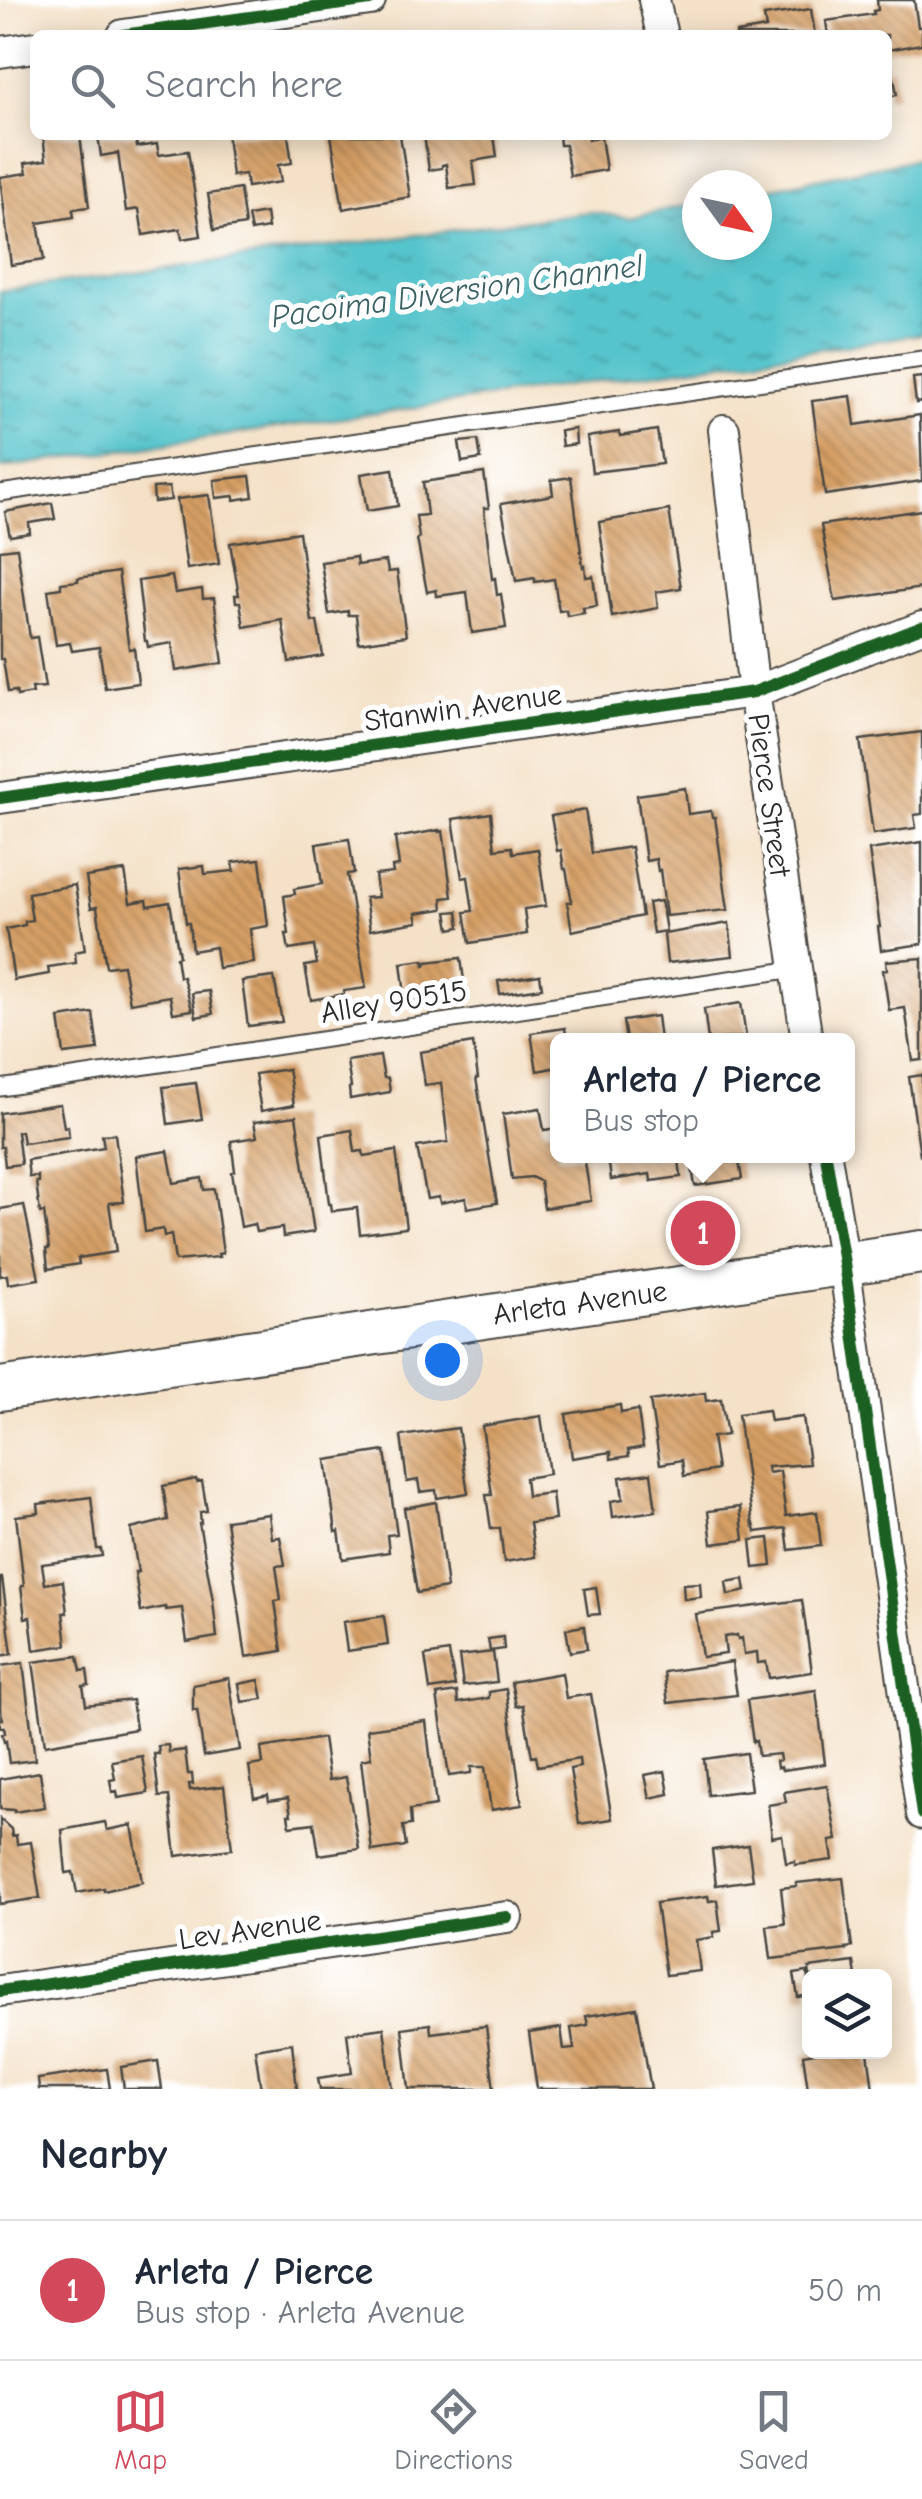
<!DOCTYPE html>
<html lang="en">
<head>
<meta charset="utf-8">
<style>
  :root { --surface:#fff; --page:#f2f2f3; --text:#1f2937; --muted:#747a83; --line:#e0e1e3; --accent:#d1495b }
  body { margin:0; font-family:"Comic Neue",sans-serif; background:var(--page); color:var(--text) }
  .controls { position:absolute; right:30px; bottom:30px; display:grid; overflow:hidden; border-radius:15px; box-shadow:0 5px 25px #0003 }
  .controls button { width:90px; height:90px; display:grid; place-items:center; padding:0; border:0; border-bottom:2px solid var(--line); background:var(--surface); color:var(--text); font:50px sans-serif }
  .compass { position:absolute; left:682px; top:170px; width:90px; height:90px; border-radius:50%; background:var(--surface); box-shadow:0 5px 25px #0003; rotate:123deg }
  .you { position:absolute; left:442px; top:1360px; width:35px; height:35px; margin:-25px; border:8px solid #fff; border-radius:50%; background:#1a73e8; box-shadow:0 0 0 15px #1a73e833 }
  .badge { display:grid; place-items:center; width:65px; height:65px; border-radius:50%; background:var(--accent); color:#fff; font-size:32px; font-weight:700 }
  .pin { position:absolute; translate:-50% -50%; border:5px solid #fff; box-shadow:0 2px 10px #0006 }
  .popup { position:absolute; left:550px; top:1033px; width:305px; height:130px; box-sizing:border-box; display:grid; place-content:center; border-radius:15px; background:var(--surface); filter:drop-shadow(0 2px 8px #0005); font-size:32px; white-space:nowrap; color:var(--muted) }
  .popup b { font-size:38px; color:var(--text) }
  .popup::after { content:''; position:absolute; left:50%; top:100%; margin-left:-20px; border:20px solid transparent; border-top-color:var(--surface) }
  .list { margin:0; padding:0; list-style:none }
  h2 { display:flex; justify-content:space-between; align-items:center; height:130px; margin:0; padding:0 40px; font-size:42px }
  h2 small { font-size:32px; font-weight:400; color:var(--muted) }
  .list li { display:grid; grid-template-columns:65px 1fr auto; gap:30px; align-items:center; box-sizing:border-box; height:140px; padding:0 40px; border-top:2px solid var(--line) }
  .list b { display:block; font-size:38px; white-space:nowrap }
  .list p { margin:0; font-size:32px; white-space:nowrap; color:var(--muted) }
  .list em { font-size:32px; font-style:normal; color:var(--muted) }
  .icon { flex:none; width:55px; height:55px; fill:none; stroke:currentColor; stroke-width:2; stroke-linecap:round; stroke-linejoin:round }
  .map { position:relative; flex:none; width:922px; height:2089px; overflow:hidden }
  .search { position:absolute; background:var(--surface); box-shadow:0 5px 25px #0003; left:30px; right:30px; top:30px; height:110px; display:flex; align-items:center; gap:25px; box-sizing:border-box; padding:0 35px; border-radius:15px; color:var(--muted); font-size:38px }
  .sheet { height:270px; background:var(--surface) }
  nav { display:flex; justify-content:space-around; align-items:center; box-sizing:border-box; height:140px; border-top:2px solid var(--line); background:var(--surface); font-size:28px; color:var(--muted) }
  nav a { display:grid; justify-items:center; gap:5px }
  nav .on { color:var(--accent) }
  .map>svg:first-child { display:block }
  .water { fill:url(#water-ripples); stroke:#41787c; stroke-width:2.5 }
  .building { fill:url(#building-back-hatch) }
  .lines { fill:none; stroke-linecap:round; stroke-linejoin:round }
  .lane-casing { stroke:#494642; stroke-width:19 }
  .street-casing { stroke:#494642; stroke-width:34 }
  .secondary-casing { stroke:#494642; stroke-width:46 }
  .lane { stroke:#fff; stroke-width:15 }
  .street { stroke:#fff; stroke-width:30 }
  .secondary { stroke:#fff; stroke-width:42 }
  .cycleway-casing { stroke:#fff; stroke-width:19 }
  .cycleway { stroke:#1b5e20; stroke-width:12 }
  .labels { text-anchor:middle; dominant-baseline:central; stroke-width:10; stroke-linejoin:round; paint-order:stroke }
  .street-label { font-size:30px; fill:#2b2b2b; stroke:#fff }
  .water-label { font-size:32px; font-style:italic; fill:#3a6163; stroke:#fff }
</style>
</head>
<body>
<div class="map">
<svg width="922" height="2089" viewBox="0 0 922 2089">
  <defs>
    <pattern id="water-ripples" width="26" height="14" patternUnits="userSpaceOnUse" patternTransform="scale(2.5)"><rect width="26" height="14" fill="#57c4cc"/><path d="M2 4q2-2 4 0t4 0M15 11q2-2 4 0t4 0" fill="none" stroke="#489fa6"/></pattern>
    <pattern id="building-back-hatch" width="6" height="6" patternUnits="userSpaceOnUse" patternTransform="scale(2.5)"><rect width="6" height="6" fill="#d69f65"/><path d="M-1 5l2 2M0 0l6 6M5-1l2 2" fill="none" stroke="#ae8253"/></pattern>
  </defs>
  <rect width="100%" height="100%" fill="#fff"/>
  <filter id="ink" filterUnits="userSpaceOnUse"><feTurbulence type="fractalNoise" baseFrequency=".01" numOctaves="2"/><feDisplacementMap in="SourceGraphic" scale="20" xChannelSelector="R" yChannelSelector="G"/><feConvolveMatrix kernelMatrix="1 2 1 2 8 2 1 2 1" color-interpolation-filters="sRGB"/></filter>
  <filter id="wash" filterUnits="userSpaceOnUse"><feTurbulence type="fractalNoise" baseFrequency=".0048" numOctaves="4" result="noise"/><feDisplacementMap in="SourceGraphic" scale="40" xChannelSelector="R" yChannelSelector="G"/><feGaussianBlur stdDeviation="2.25" result="paint"/><feColorMatrix in="noise" values="0 0 0 0 0 0 0 0 0 0 0 0 0 0 0 0 0 1.4 0 .05"/><feComposite in="paint" operator="in"/></filter>
  <g filter="url(#wash)">
    <rect width="100%" height="100%" fill="#f4e1c7"/>
    <path class="water" d="M922,158v176l-922,134v-177l589,-79 40,6 68,-15v42h60v-54z"/>
    <g id="blocks">
      <path class="building" d="M877,0h37l4,27h4v17l-35,6v-15h-59l-2,-14 48,-7 -1,-3 5,-1z
        M811,9l4,26h-79v-2l30,-5 -2,-12z
        M887,68h5l5,27 -10,2z
        M43,135h37l9,72 -16,2 1,8 -36,6 6,37 -33,5 -11,-88 27,-4 -2,-10 21,-3z
        M98,135h37l2,12 20,-3 2,11 29,-4 13,85 -19,3 -2,-10 -37,6 -4,-26 -13,2 -8,-58 -17,3z
        M227,135h61l4,28 -14,2 3,17 -34,5 -2,-13 -13,2z
        M331,135h69l10,62 -67,12z
        M424,135h70l3,22 -24,4 3,24 -27,3 -3,-24 -4,1v3l-13,2z
        M559,135h29v5l13,-3 5,33 -36,6 -5,-31h-5z
        M240,189l5,36 -31,5 -6,-36z
        M266,213l2,15 -17,3 -3,-15z
        M922,377v25l-6,1 -3,-25z
        M851,396l4,29 65,-10 2,66 -97,14 -13,-94z
        M575,429l1,15 -14,2 -2,-15z
        M657,430l5,34 -70,8 -5,-35 32,-5 1,4z
        M478,440l3,19 -19,3 -3,-20z
        M393,469l5,37 -31,5 -6,-37z
        M484,473l5,35h-5l8,71 3,-1 2,17 4,-1 5,34 -34,5 -5,-41 -30,4 -1,-6 -9,2 -10,-53 2,-1 -3,-22 11,-1 -4,-33z
        M250,476l3,21 -19,3v-4l-18,2 -2,-18z
        M571,477l12,90 2,-1 1,11 7,-1 4,30 -14,2 1,5 -17,3 -1,-6 -7,1 -5,-32 -19,3v-4l-19,3 -15,-77 52,-9 -2,-15z
        M169,487l2,13 -17,2 -1,-14z
        M209,495l10,69 -32,5 -10,-70z
        M52,503l3,16 -26,4 1,10 -20,3 -5,-24z
        M669,510l12,78 -25,4 2,16 -46,9 -13,-95z
        M922,510v78l-87,13 -14,-76z
        M299,532l13,90 5,-1 6,35 -34,6 -7,-42 -38,7 -4,-25h-4l-1,-7h4l-9,-52z
        M17,548l13,90 7,-1 8,50 -13,1 1,5 -16,3 -1,-5 -8,1 -5,-33h-3v-109z
        M356,557l1,8 29,-4 2,11 9,-1 9,65 -47,7 -3,-28h-8v-4l-19,3 -8,-52z
        M118,572l11,77 5,-1 4,35 -33,5 -6,-41 -27,4 -2,-8 -14,2 -8,-55 13,-2v-5l17,-2v-3z
        M172,576l3,17 27,-4 1,10 11,-1 9,65 -47,8 -4,-28 -24,4 -1,-6h-2l-7,-60z
        M922,732v82l-8,1 2,13 -43,6 -13,-94z
        M685,788l3,26 23,-3 1,6h3l13,93 -62,6 -6,-46 -2,1 -2,-12 -10,2 -9,-66z
        M585,810l7,43 39,-6 11,69 -70,15 -5,-29h5l-6,-33h-2l-3,-19 -4,1 -6,-35z
        M491,813l4,36 17,-2 1,6 25,-4 8,57 -22,3 3,25 -57,9 -5,-31 8,-1 -5,-34 -6,1 -9,-59z
        M439,830v2l4,-1 9,66 -10,1 1,11 -27,4 2,9 -48,8 -5,-32 13,-1 -3,-22 18,-2 -1,-6 7,-1 -4,-28z
        M349,839l5,34 -7,1 19,114 -22,3v3l-33,6 -6,-34 12,-2 -3,-18 -25,4 -3,-16h3l-5,-38 11,-2 -1,-5 28,-5 -6,-40z
        M922,842v102l-41,6 -3,-23h2l-11,-77z
        M260,859l8,67 -18,3 4,34 -36,5 -3,-21 -23,4 -3,-28h-3l-7,-54 25,-3 1,8 29,-3 -1,-9z
        M125,871l5,32 17,-3 1,6 22,-4 9,54 -3,1 3,20h4l9,33 -19,3 -3,-17 -40,7 -7,-38 -17,2 -9,-60 -6,1 -5,-31z
        M75,885l10,65 -10,2 1,11 -28,4 1,7 -35,6 -8,-51 19,-4v-4l7,-1 -4,-27z
        M661,901l5,30 -13,2 -5,-30z
        M458,911l2,16 -10,2 -3,-17z
        M729,923l4,33 -66,7 -3,-29z
        M461,958l5,38 -60,6 -5,-39 23,-3v6l2,-1v-3z
        M922,958v102l-9,1 -8,-53 -16,2 -6,-40 4,-1 -1,-8z
        M540,975l2,13 -42,6 -2,-13z
        M274,977l8,45 -34,4 -6,-45z
        M209,991l4,23 -17,3 -4,-24z
        M741,1003l5,34 -38,3 -4,-31z
        M93,1013l5,37 -34,4 -5,-36z
        M657,1016l3,24h-34l-3,-19z
        M565,1028l2,12h-9v27l-21,4 -6,-38z
        M473,1043l5,35h-2l21,125 -30,5 -1,-10 -26,5 -1,-6 -12,2 -10,-52 31,-5 -7,-59 -16,2 -5,-33z
        M380,1056l4,22h4l2,14 -40,7 -1,-11 2,-1 -4,-26z
        M288,1069l6,36 -33,6 -6,-37z
        M922,1075v80h-2l-11,-78z
        M196,1083l6,36 -34,5 -5,-37z
        M60,1104l4,23 4,-1 1,11 -46,6 -2,-12 -4,1 4,32 -16,2 -2,-19h-3v-34z
        M540,1108l4,22 14,-2v28h26l7,45 -47,7 -4,-27 -9,-4 -19,2 -9,-65z
        M296,1116l18,116 -31,5 -1,-9 -26,4 -2,-8 -13,3 -9,-55 3,-1 -4,-30 26,-4 -3,-15z
        M352,1130l3,22 8,-1 1,5 32,-5 10,77 -46,6 -3,-26 -25,3 -1,-7h-2l-8,-69z
        M115,1134l9,68 -15,1 7,49 -38,6 1,6 -31,5 -2,-20h3l-5,-37 -4,1 -4,-31h2v-6l-9,1 -2,-17 77,-13 -2,-12z
        M168,1151l6,32 28,-5 2,12 10,-1 9,64 -5,1 1,3 -44,4 -4,-27 -7,2 -1,-7 -18,3 -9,-76z
        M608,1156h68l1,3h2l2,18 -30,4 -1,-7 -39,6z
        M690,1156h48l4,23 -47,7z
        M24,1205l15,74 -31,5 -1,-9 -7,1v-67z
        M705,1393l1,8 15,-2 6,36 -15,2 5,33 -33,6 -2,-16 -22,4 -10,-63z
        M620,1405l1,8 17,-3 5,37 -15,3 1,6 -18,3v-7l-39,6 -6,-44z
        M768,1410l2,11 33,-4 6,47 -42,3 1,6 12,-2 6,45 31,-4 4,34 -32,4 -3,-22 -30,4 -2,-8 -1,1 -15,-111z
        M541,1416l8,58 -24,4 2,18 25,-3 3,27 -25,3 5,34 -31,5 -4,-34 -9,1 -5,-34h6l-10,-69z
        M458,1428l10,65 -31,5 -1,-8 -16,2 -2,-12 -11,2 -6,-46z
        M385,1451l12,83 -10,1 2,17 -46,7 -4,-28 -3,1 -10,-72z
        M651,1473l5,38 -43,6 -2,-16 12,-2 -3,-22z
        M196,1479l1,3 5,-1 5,30 -7,1 1,11h-2l14,78 4,36 -30,5 -5,-34 -16,2 -1,-3 -24,5 -6,-40h3l-7,-43 37,-9 -5,-34z
        M91,1497l6,52h4l1,7 -60,8 3,20 18,-3 4,32h-4l4,32 -33,5 -4,-33 -5,1 -4,-32h3l-8,-70 23,-3 -1,-9z
        M436,1502l11,86 -30,5 -13,-85z
        M740,1507l4,33 -32,4 -4,-33z
        M269,1514l3,24 8,-1 5,28 -9,1 5,34 -6,1 7,50 -36,6 -20,-137z
        M769,1538l3,28 -18,2 -3,-28z
        M0,1578h2l10,76 -12,2z
        M744,1579l2,12 -18,4 -2,-13z
        M700,1583l1,14 -17,2 -1,-15z
        M596,1587l4,27 -12,1 -4,-26z
        M802,1600l10,72 -43,6 -3,-16 -8,1 -1,-11 -13,2 -2,-16 -4,1 -1,-4 -13,2 2,17 -24,3 -6,-43z
        M384,1616l4,29 -41,6 -4,-29z
        M584,1626l3,23 -17,3 -4,-23z
        M503,1637l1,12 -14,2 -2,-12z
        M449,1652l6,34 -25,4 -5,-34z
        M493,1652l4,30 -34,4 -4,-30z
        M78,1656l3,15 6,-1 2,15 -6,1 3,19 46,-5 4,29 -91,16 -12,-83z
        M732,1662l5,33 -69,8 -4,-31z
        M23,1663l12,97 -26,3 -3,-22 -2,1 -2,-8 3,-1 -1,-6h-4v-8h3l-3,-10v-43z
        M562,1673l4,25 25,-4 21,125 -33,5 -9,-55 10,-2 -1,-8 -41,7 -2,-10 -4,1 -9,-52 -7,1 -5,-24z
        M229,1678l11,72 -36,6 -7,-46 -4,1v-26z
        M259,1680l4,19 -21,3 -3,-18z
        M506,1689l16,116 -31,5 -6,-43h-14v6l-22,3 -12,-81 20,-3 1,11 31,-5v-6z
        M816,1690l9,74 -43,6 -1,-3 -4,1 -1,-7 4,-1 -1,-6 -21,2 -2,-15 -3,1 -6,-42z
        M426,1721l10,85 -26,4 1,15 -8,1 3,20 -34,5 -11,-91 10,-2 -4,-29z
        M323,1738l6,42 17,-3 13,72 -40,6 -5,-32 -24,3 -2,-11h3l-3,-17 -19,3 -1,-6 -14,3 -5,-32 14,-2 -2,-16z
        M168,1745l1,7 16,-2 3,24h4l1,10h-4l1,6 34,-4 8,63 -56,7 -7,-60 -10,1 -5,-43h5l-1,-8z
        M746,1753l5,37 -43,5 -4,-36z
        M142,1756l6,37 -30,5 -1,-7 -5,1 -2,-12 5,-1 -3,-18z
        M665,1771l4,23 -19,4 -5,-23z
        M40,1772l5,35 -31,5v-2l-14,-1v-30z
        M827,1785l10,55 -7,1 3,19 -38,5v-4l-9,2 -4,-28 -10,2 -4,-32 18,-3 -2,-10z
        M0,1819l11,10 1,7 4,-1 1,9 14,-2 9,56 -40,6z
        M105,1822l2,8 25,-5 10,57 -38,9v-3l-27,5 -4,-21 -7,1 -4,-43z
        M748,1845l5,35 -37,5 -4,-35z
        M843,1878l9,69 -7,1 1,2 -75,9 -4,-33 18,-2 -4,-36 16,-2 -1,-3z
        M708,1896l1,5 8,-1 4,31 -8,1 1,5 -18,3 4,31 -34,4 -10,-72z
        M854,1962l2,14h-46l-1,-8z
        M807,1972l3,23 -12,2 -4,-23z
        M637,2008l14,81h-114l-8,-56 32,-5 3,22 10,-1 -3,-21 17,-3 -2,-9z
        M430,2024l1,9 55,-7 8,63h-85l-7,-61z
        M384,2028l8,61h-72l-2,-11 34,-5 -5,-40z
        M292,2043l5,46h-36l-6,-40z
        M820,2052h48l5,37h-65l-5,-34z
        M158,2061l4,28h-38l-3,-22z
        M107,2069l3,20h-71l-1,-10z"/>
    </g>
  </g>
  <g filter="url(#ink)">
    <use href="#blocks" fill-opacity="0" stroke="#494642" stroke-width="2.5"/>
    <g class="lines">
      <g class="lane-casing">
        <path id="lane" d="M0,493l922,-134
          M0,1088l795,-119"/>
      </g>
      <g class="street-casing">
        <path id="street" d="M654,0l8,35
          M123,35l247,-35
          M0,52l35,-5
          M724,430l30,262 53,348
          M0,798l754,-106 168,-65
          M826,1156l18,107 78,551
          M0,1991l507,-74"/>
      </g>
      <g class="secondary-casing">
        <path id="secondary" d="M0,1389l922,-137"/>
      </g>
      <use href="#lane" class="lane"/>
      <use href="#street" class="street"/>
      <use href="#secondary" class="secondary"/>
      <g class="cycleway-casing">
        <path id="cycleway" d="M123,35l247,-35
          M0,798l754,-106 168,-65
          M826,1156l18,107 78,551
          M0,1991l507,-74"/>
      </g>
      <use href="#cycleway" class="cycleway"/>
    </g>
  </g>
  <g class="labels">
    <g class="street-label">
      <text transform="translate(463 708) rotate(-8)">Stanwin Avenue</text>
      <text transform="translate(769 795) rotate(82)">Pierce Street</text>
      <text transform="translate(394 1002) rotate(-9)">Alley 90515</text>
      <text transform="translate(580 1303) rotate(-8)">Arleta Avenue</text>
      <text transform="translate(250 1930) rotate(-8)">Lev Avenue</text>
    </g>
    <g class="water-label">
      <text transform="translate(457 291) rotate(-8)">Pacoima Diversion Channel</text>
    </g>
  </g>
</svg>
<div class="controls">
<button><svg class="icon" aria-label="layers" viewBox="0 0 24 24"><path d="M12 4l9 5-9 5-9-5zM3 14l9 5 9-5"/></svg></button>
</div>
<svg class="compass" viewBox="-18 -18 36 36"><path d="M0-13l5 13h-10z" fill="#e53935"/><path d="M0 13l5-13h-10z" fill="#747a83"/></svg>
<div class="you"></div>
<div class="pin badge" style="left:703px;top:1233px">1</div>
<div class="popup"><b>Arleta / Pierce</b>Bus stop</div>
<div class="search"><svg class="icon" aria-label="search" viewBox="0 0 24 24"><circle cx="10" cy="10" r="6"/><path d="M15 15l6 6"/></svg>Search here</div>
</div>
<section class="sheet">
<h2>Nearby<small></small></h2>
<ul class="list">
<li><span class="badge">1</span><div><b>Arleta / Pierce</b><p>Bus stop · Arleta Avenue</p></div><em>50 m</em></li>
</ul>
</section>
<nav>
<a class="on"><svg class="icon" aria-label="map" viewBox="0 0 24 24"><path d="M3 6l6-2 6 2 6-2v14l-6 2-6-2-6 2zM9 4v14M15 6v14"/></svg>Map</a>
<a><svg class="icon" aria-label="directions" viewBox="0 0 24 24"><path d="M12 3l9 9-9 9-9-9zM9 14v-3h6M13 9l2 2-2 2"/></svg>Directions</a>
<a><svg class="icon" aria-label="saved" viewBox="0 0 24 24"><path d="M7 4h10v16l-5-4-5 4z"/></svg>Saved</a>
</nav>
</body>
</html>
